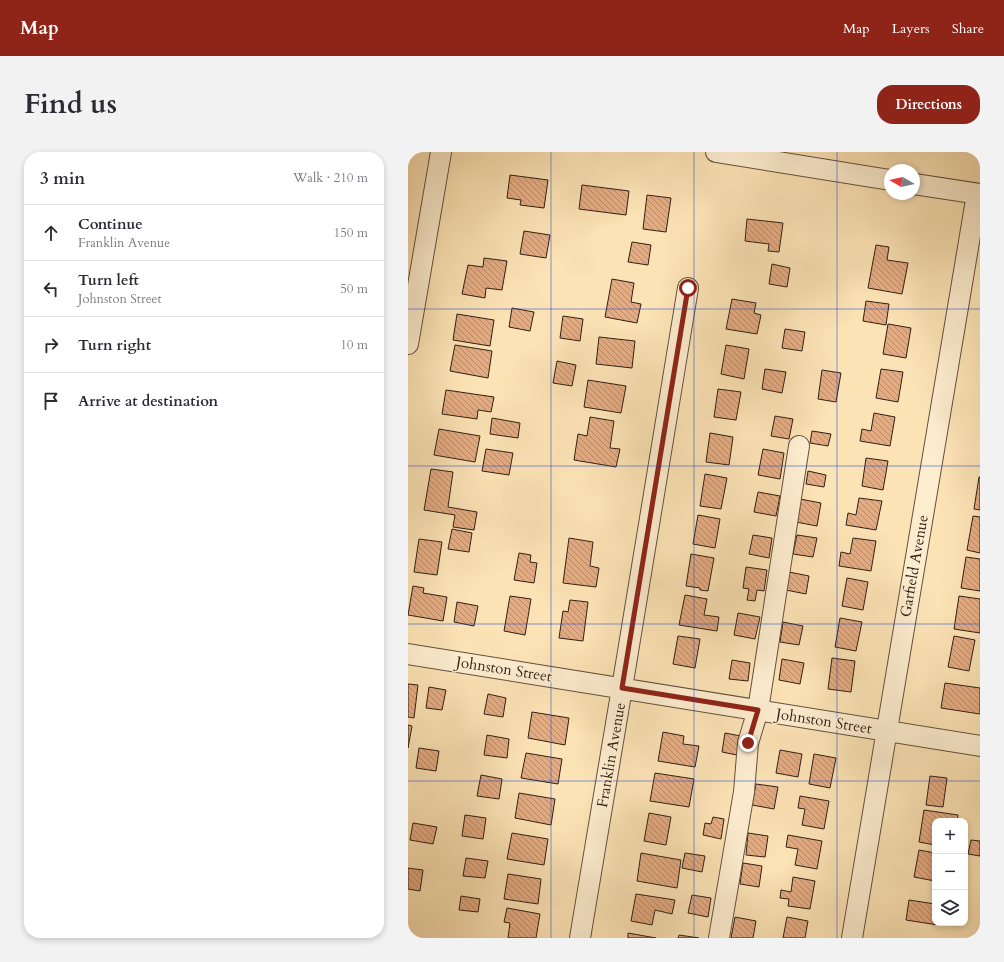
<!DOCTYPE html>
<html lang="en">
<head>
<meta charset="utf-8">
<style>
  :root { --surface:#fff; --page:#f2f2f3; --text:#2b2b33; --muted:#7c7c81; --line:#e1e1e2; --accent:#8f2418 }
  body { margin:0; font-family:Cardo,serif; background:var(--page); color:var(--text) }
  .controls { position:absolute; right:12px; bottom:12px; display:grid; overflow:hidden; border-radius:8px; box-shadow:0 2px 6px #0003 }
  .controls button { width:36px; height:36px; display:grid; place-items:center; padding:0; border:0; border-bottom:1px solid var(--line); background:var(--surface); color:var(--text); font:20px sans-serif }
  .compass { position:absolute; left:476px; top:12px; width:36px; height:36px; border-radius:50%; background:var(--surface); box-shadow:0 2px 6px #0003; rotate:279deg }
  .stop { position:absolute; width:12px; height:12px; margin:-9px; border:3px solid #8f2418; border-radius:50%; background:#fff }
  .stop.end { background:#8f2418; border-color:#fff; box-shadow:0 1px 4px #0008 }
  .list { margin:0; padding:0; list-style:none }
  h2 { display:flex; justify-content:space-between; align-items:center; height:52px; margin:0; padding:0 16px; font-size:17px }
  h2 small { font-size:13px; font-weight:400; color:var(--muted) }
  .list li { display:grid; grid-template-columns:26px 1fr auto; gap:12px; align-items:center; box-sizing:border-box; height:56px; padding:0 16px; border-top:1px solid var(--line) }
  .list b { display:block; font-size:15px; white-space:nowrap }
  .list p { margin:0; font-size:13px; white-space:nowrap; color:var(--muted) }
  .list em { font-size:13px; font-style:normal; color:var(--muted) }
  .icon { flex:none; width:22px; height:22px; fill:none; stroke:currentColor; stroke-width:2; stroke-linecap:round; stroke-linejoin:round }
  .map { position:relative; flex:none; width:572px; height:786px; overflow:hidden; border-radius:16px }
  header { display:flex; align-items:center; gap:24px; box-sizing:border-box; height:56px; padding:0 20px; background:var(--accent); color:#fff }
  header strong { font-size:19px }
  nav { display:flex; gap:22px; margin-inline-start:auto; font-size:14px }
  .intro { display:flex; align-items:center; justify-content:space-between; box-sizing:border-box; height:96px; padding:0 24px }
  h1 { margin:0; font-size:28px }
  .button { padding:10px 18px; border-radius:16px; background:var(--accent); color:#fff; font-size:14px; font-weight:700 }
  main { display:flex; gap:24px; padding:0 24px }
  aside { flex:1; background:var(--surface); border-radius:16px; box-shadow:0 2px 6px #0003 }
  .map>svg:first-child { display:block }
  .building { fill:url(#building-back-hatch); stroke:#301f16 }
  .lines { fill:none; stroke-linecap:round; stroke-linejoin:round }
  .minor-casing { stroke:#63503e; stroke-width:22 }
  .minor { stroke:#fdedcf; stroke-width:20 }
  .route { stroke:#8f2418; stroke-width:5 }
  .grid { fill:none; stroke:#1d4ed8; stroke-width:1; stroke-opacity:0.55 }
  .labels { text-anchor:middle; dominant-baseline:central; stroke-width:3; stroke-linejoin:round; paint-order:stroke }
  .street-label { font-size:15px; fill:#301f16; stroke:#fdedcf }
</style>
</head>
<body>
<header>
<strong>Map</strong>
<nav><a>Map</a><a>Layers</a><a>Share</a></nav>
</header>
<div class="intro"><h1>Find us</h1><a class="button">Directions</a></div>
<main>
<aside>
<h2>3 min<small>Walk · 210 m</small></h2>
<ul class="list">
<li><svg class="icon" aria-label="ahead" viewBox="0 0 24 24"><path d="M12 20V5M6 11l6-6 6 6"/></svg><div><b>Continue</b><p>Franklin Avenue</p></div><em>150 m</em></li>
<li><svg class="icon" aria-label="left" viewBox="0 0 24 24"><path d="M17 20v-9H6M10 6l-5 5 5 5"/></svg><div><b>Turn left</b><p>Johnston Street</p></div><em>50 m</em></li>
<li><svg class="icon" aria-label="right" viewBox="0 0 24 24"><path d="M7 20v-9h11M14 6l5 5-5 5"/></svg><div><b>Turn right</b></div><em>10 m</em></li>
<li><svg class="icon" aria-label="arrive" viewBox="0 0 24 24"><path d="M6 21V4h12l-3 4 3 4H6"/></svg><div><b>Arrive at destination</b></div></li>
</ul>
</aside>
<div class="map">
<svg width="572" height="786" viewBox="0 0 572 786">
  <defs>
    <pattern id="building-back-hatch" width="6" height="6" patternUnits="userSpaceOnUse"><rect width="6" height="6" fill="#e6ac81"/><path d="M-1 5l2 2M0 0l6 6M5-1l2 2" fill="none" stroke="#bb8b69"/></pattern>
  </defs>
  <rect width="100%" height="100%" fill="#fce3b5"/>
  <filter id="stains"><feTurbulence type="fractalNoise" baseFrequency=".005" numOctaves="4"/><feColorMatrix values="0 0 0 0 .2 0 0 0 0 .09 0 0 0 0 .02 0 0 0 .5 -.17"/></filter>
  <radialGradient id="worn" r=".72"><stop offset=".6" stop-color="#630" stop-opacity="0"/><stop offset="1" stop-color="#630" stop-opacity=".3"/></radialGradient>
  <path class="building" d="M102,23l38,5 -4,28 -24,-3 1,-5 -14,-2z
    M174,33l47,6 -3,24 -47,-6z
    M239,43l24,3 -5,34 -23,-3z
    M339,67l36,4 -4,29 -11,-1 1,-7 -24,-3z
    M116,79l26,4 -4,23 -26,-4z
    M224,90l19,3 -3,20 -20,-3z
    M468,93l13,2 -2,13 21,3 -6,31 -34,-6z
    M76,106l23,3 -5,29 -16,-2 -1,10 -23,-4 6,-29 15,2z
    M364,112l18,4 -3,19 -18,-3z
    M204,127l22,4 -3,19 10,2 -4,19 -32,-6z
    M324,147l24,4 -2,10 7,2 -4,19 -31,-5z
    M458,149l23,3 -3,21 -23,-4z
    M104,156l22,4 -4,19 -21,-4z
    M49,162l37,6 -4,26 -37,-6z
    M155,164l20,3 -3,22 -20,-3z
    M480,172l23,4 -5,30 -23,-4z
    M377,177l20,3 -3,19 -20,-3z
    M191,185l36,4 -3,27 -36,-4z
    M47,193l37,6 -4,27 -38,-7z
    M318,193l23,4 -5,30 -23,-5z
    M149,209l19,4 -4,21 -19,-3z
    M357,217l21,3 -4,21 -20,-4z
    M473,217l22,3 -5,30 -22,-4z
    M414,218l19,3 -5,29 -18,-3z
    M180,228l38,6 -5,27 -37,-6z
    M310,237l23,3 -5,28 -22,-3z
    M38,238l48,7 -3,15 -13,-2 -1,9 -35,-5z
    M466,261l21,4 -5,29 -30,-5 2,-12 9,2z
    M367,264l18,3 -4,20 -18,-3z
    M182,265l24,4 -4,27 10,1 -4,18 -42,-7 4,-26 9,2z
    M84,266l28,5 -2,15 -28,-4z
    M31,277l41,7 -5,26 -41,-7z
    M404,279l19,3 -3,12 -18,-3z
    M302,281l23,4 -4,28 -23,-3z
    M78,297l27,4 -4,22 -27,-4z
    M355,297l21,4 -4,26 -22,-4z
    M458,306l22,3 -5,29 -21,-4z
    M23,317l22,3 -5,35 29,5 -3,18 -21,-3 2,-12 -31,-5z
    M400,319l18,4 -2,12 -18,-3z
    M297,322l22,4 -6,31 -21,-3z
    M571,325h1v33l-6,-1z
    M350,340l22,4 -4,20 -22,-4z
    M451,346l23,3 -6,29 -30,-5 2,-12 8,2z
    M392,347l21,4 -4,23 -21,-4z
    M290,363l22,4 -5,29 -22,-4z
    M565,364l7,1v36l-13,-3z
    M44,377l20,4 -3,19 -21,-3z
    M345,383l19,3 -3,20 -20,-4z
    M389,383l20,3 -4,19 -20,-3z
    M161,386l24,4 -3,24 9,2 -3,19 -33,-4z
    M445,386l23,3 -5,30 -32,-5 2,-14 9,2z
    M11,387l23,3 -5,33 -23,-3z
    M111,401l12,2 -1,7 7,1 -3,20 -20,-3z
    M283,402l23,4 -6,33 -8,-1v-2l-14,-2z
    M558,405l14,2v32l-19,-3z
    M338,415l21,3 -3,21 -7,-1 -2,11 -8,-1 2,-11 -6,-1z
    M381,420l20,4 -3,18 -20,-4z
    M439,426l21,4 -5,28 -21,-4z
    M5,434l11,2 -1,5 24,4 -4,24 -35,-6z
    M277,443l22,4 -3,16 15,2 -2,14 -38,-6z
    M102,444l21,3 -6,36 -21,-4z
    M551,444l21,3v34l-26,-4z
    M162,448l18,2 -5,39 -24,-3 4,-27 5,1z
    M49,450l21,4 -4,20 -20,-4z
    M330,461l22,4 -5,22 -21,-4z
    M432,466l22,4 -6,29 -21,-4z
    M375,470l20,4 -4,19 -19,-3z
    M270,484l22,3 -5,29 -22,-4z
    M546,484l21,4 -6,31 -21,-4z
    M424,506l23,3 -4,31 -23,-3z
    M374,507l22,4 -4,21 -21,-4z
    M324,508l18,3 -2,18 -19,-2z
    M537,531l35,5v26l-39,-6z
    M0,532l10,1 -4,33 -6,-1z
    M21,535l17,3 -4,20 -16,-2z
    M80,542l18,4 -3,19 -19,-3z
    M124,560l37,6 -4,27 -37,-7z
    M0,573l4,1 -4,22z
    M255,580l21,4 -1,8 16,2 -4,21 -37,-6z
    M317,581l16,3 -4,19 -15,-3z
    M79,583l22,4 -2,19 -23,-3z
    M11,596l20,3 -3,20 -20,-3z
    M372,598l22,4 -4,23 -22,-4z
    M118,601l36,6 -4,25 -37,-6z
    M406,602l22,4 -6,30 -21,-4z
    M247,621l39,6 -5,28 -39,-6z
    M73,623l21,4 -3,20 -22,-3z
    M522,624l17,2 -4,29 -17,-2z
    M348,632l22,3 -4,22 -22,-4z
    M111,641l36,6 -4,26 -36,-7z
    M392,644l29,5 -5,28 -22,-4 3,-16 -7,-1z
    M516,658l34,5 -1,6h-22v24l-16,-3z
    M241,661l22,4 -5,28 -22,-4z
    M57,663l21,3 -3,21 -21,-3z
    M305,665l11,2 -3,20 -18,-4 2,-12 6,1z
    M5,671l24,4 -4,17 -23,-4z
    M104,681l36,6 -4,26 -37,-6z
    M340,681l20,3 -3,21 -19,-2z
    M380,683l34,6 -5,28 -22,-4 3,-16 -12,-2z
    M563,688l9,1v15l-12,-2z
    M511,698l16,3v28l-21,-4z
    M233,701l40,7 -4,28 -40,-7z
    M277,701l20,3 -3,16 -20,-4z
    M58,706l22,3 -3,17 -22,-2z
    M335,711l19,3 -3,21 -19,-3z
    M0,716l15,2 -3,21 -12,-2z
    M100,722l33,5 -3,25 -34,-5z
    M385,725l22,4 -5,28 -22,-3 1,-7 -9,-1 1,-8 10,2z
    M228,742l39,6 -3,14 -17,-4 -3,15 -21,-4z
    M284,743l19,3 -3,19 -20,-4z
    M53,744l19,3 -2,13 -19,-2z
    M501,748l26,4v19h3v2l-32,-5z
    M99,756l33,6 -4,24h-28l2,-15 -6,-1z
    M327,765l21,4 -3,17h-22z
    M379,765l21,4 -3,17h-22z
    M220,781l28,5h-28z
    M271,783l20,3h-21z"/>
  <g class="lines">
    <g class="minor-casing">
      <path id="minor" d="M308,0l174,28
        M506,32l66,10
        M0,192l33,-192
        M0,502l572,92
        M172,786l42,-250 66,-400
        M311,786l25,-146 4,-49 10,-33 41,-264
        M444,786l125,-744"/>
    </g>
    <use href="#minor" class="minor"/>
  </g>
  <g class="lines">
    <path class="route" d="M280,136l-66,400 136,22 -10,33"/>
  </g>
  <path class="grid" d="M143,0v786M286,0v786M429,0v786M0,157h572M0,314h572M0,472h572M0,629h572"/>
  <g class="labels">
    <g class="street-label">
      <text transform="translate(506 414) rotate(-80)">Garfield Avenue</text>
      <text transform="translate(96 517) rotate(9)">Johnston Street</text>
      <text transform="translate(416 569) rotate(9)">Johnston Street</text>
      <text transform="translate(203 603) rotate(-80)">Franklin Avenue</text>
    </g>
  </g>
  <rect width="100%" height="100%" filter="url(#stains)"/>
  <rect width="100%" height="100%" fill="url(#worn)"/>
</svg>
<div class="controls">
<button>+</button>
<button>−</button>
<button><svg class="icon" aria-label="layers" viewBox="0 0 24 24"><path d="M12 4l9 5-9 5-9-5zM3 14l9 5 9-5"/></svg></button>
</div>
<svg class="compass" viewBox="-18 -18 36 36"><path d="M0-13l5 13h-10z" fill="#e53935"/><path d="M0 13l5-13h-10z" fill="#7c7c81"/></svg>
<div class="stop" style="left:280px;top:136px"></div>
<div class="stop end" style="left:340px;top:591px"></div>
</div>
</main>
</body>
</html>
